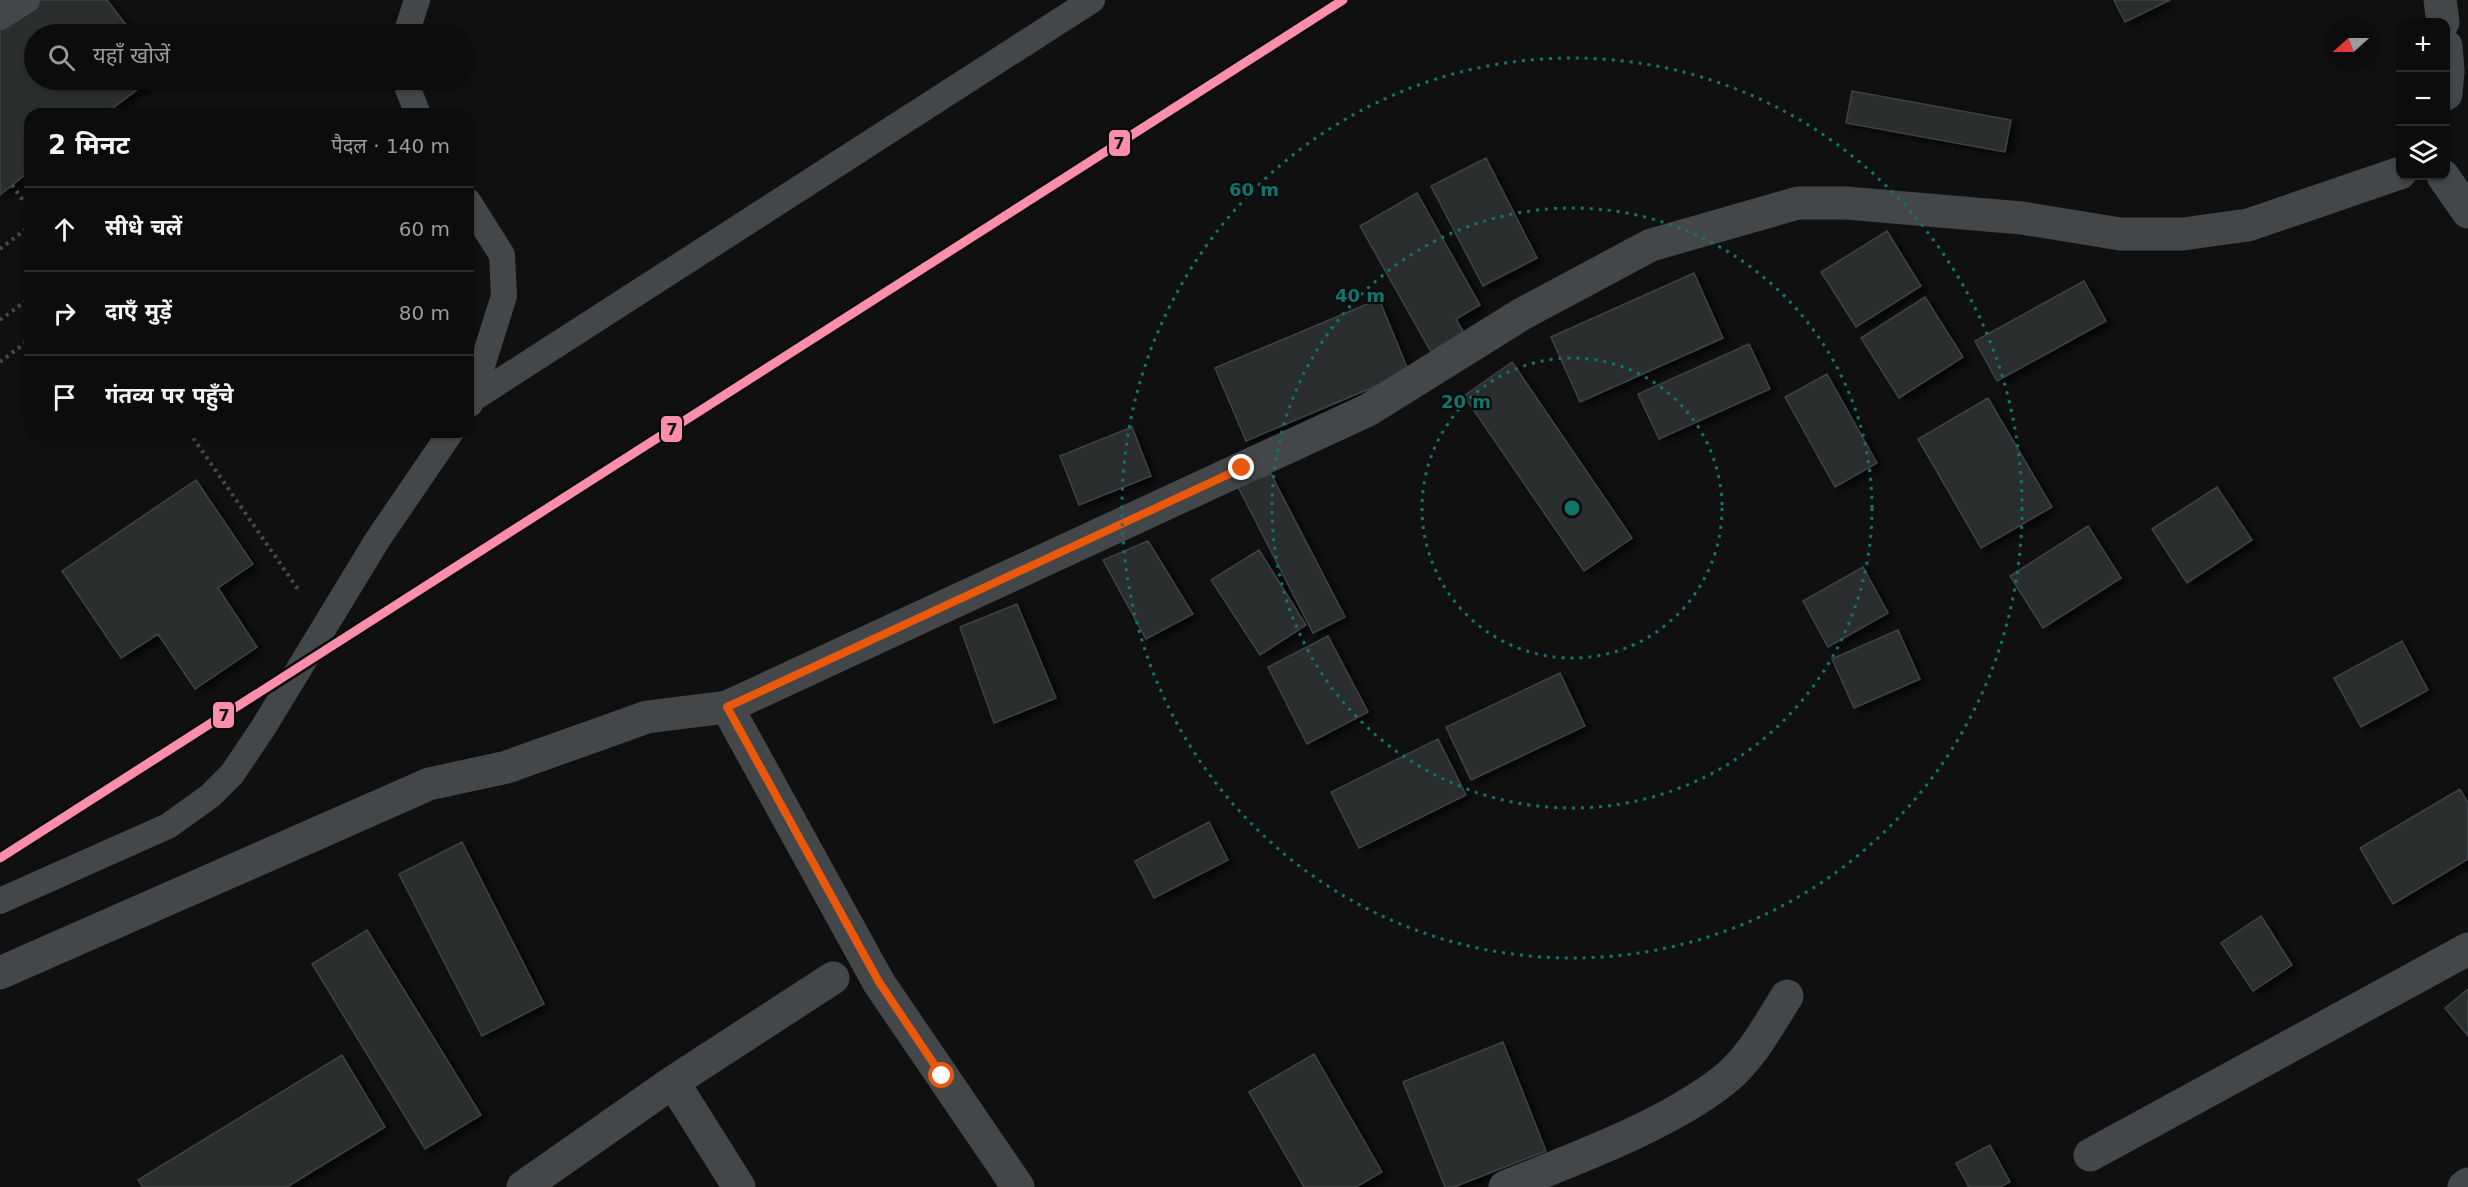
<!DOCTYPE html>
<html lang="hi">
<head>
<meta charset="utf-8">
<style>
  :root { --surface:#0c0c0c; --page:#151515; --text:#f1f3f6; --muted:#9a9b9d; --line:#2c2c2d }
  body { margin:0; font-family:"DejaVu Sans","Noto Sans Devanagari",sans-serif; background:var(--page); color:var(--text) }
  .controls { position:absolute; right:18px; top:18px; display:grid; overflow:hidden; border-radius:12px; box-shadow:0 2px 4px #0004 }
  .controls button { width:54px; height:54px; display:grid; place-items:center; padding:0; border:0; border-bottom:2px solid var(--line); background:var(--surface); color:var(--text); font:30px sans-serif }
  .compass { position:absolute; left:2324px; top:18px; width:54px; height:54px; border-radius:50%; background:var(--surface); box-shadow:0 2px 4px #0004; rotate:249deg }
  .stop { position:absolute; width:18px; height:18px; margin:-14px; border:4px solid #ea580c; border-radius:50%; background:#fff }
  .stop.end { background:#ea580c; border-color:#fff; box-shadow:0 2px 6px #0008 }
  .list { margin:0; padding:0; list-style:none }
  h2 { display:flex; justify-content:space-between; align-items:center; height:78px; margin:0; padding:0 24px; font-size:26px }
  h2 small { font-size:20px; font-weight:400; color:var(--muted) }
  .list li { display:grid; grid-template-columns:39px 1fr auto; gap:18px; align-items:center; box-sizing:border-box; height:84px; padding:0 24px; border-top:2px solid var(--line) }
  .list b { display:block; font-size:22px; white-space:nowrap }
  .list em { font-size:20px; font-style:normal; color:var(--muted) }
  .icon { flex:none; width:33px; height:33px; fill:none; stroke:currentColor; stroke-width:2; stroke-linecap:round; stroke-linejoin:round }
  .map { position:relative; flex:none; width:2468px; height:1187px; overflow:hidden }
  .search { position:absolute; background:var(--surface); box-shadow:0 2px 4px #0004; left:24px; top:24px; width:450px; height:66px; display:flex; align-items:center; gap:15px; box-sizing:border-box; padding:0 21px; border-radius:33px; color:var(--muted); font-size:22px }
  .panel { position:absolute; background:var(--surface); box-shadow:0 2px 4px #0004; left:24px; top:108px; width:450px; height:330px; border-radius:18px }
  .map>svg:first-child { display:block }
  .building { fill:#2c2d2f; stroke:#3e4244; stroke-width:1.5; filter:url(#shadow) }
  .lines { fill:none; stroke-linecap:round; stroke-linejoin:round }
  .path { stroke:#46494b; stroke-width:4; stroke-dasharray:3 4.5; stroke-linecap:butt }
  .lane { stroke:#444749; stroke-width:26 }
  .street { stroke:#444749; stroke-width:33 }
  .metro-1-casing { stroke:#0a0b0c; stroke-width:14 }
  .metro-1 { stroke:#fc8eac; stroke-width:9 }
  .route { stroke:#ea580c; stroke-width:8 }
  .ring { fill:none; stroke:#0f766e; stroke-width:3; stroke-dasharray:3 6 }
  .centre { fill:#0f766e; stroke:#0a0b0c; stroke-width:3 }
  .ring-label { font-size:18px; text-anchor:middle; font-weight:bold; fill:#0f766e; stroke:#0a0b0c; stroke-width:4.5; stroke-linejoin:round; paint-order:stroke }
  .line-badge { stroke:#0a0b0c; stroke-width:2 }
  .pale-badge-label { font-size:16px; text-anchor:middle; font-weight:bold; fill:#111 }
</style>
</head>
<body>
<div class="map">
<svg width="2468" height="1187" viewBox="0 0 2468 1187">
  <defs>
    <filter id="shadow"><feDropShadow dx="6" dy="4" stdDeviation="3" flood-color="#0009"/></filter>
  </defs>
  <rect width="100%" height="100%" fill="#101010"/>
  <path class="building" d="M0,0h107l26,34h-99v46h116l-45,34h-75v57l-30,24z
    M2114,0h56l-45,22z
    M1852,91l159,29 -6,32 -159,-29z
    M1486,158l51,100 -54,28 -52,-100z
    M1417,193l63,112 -24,14 8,14 -33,19 -71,-126z
    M1887,231l34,55 -65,41 -35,-55z
    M1694,273l29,65 -143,64 -29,-65z
    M2084,281l22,40 -109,60 -22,-40z
    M1925,297l38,60 -64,41 -38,-60z
    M1379,299l30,73 -163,69 -31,-73z
    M1749,344l21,45 -111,50 -21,-45z
    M1512,362l120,176 -48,33 -120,-175z
    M1827,374l50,89 -42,24 -50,-90z
    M1988,398l64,109 -71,41 -63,-109z
    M1132,427l19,49 -72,29 -19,-49z
    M1271,474l74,143 -32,16 -76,-148z
    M196,480l57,84 -35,24 39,59 -62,42 -37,-55 -37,24 -59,-87z
    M2217,487l35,53 -65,43 -35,-54z
    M2088,526l33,52 -78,50 -33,-52z
    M1148,541l45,73 -47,25 -43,-79z
    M1259,550l47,75 -46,30 -49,-75z
    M1863,567l25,46 -60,34 -25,-46z
    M1017,604l39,94 -62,25 -34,-96z
    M1898,630l22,49 -66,29 -22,-49z
    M1328,636l40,76 -61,32 -39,-77z
    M2402,641l26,49 -67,37 -27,-49z
    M1560,673l25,53 -114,54 -25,-53z
    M1438,739l28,56 -107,53 -28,-56z
    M2460,789l8,14v56l-75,45 -33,-56z
    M1209,822l19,38 -74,38 -19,-37z
    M462,842l82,162 -62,32 -83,-162z
    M2261,916l31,49 -39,26 -32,-48z
    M367,930l114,185 -56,34 -113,-185z
    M2468,989v47l-23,-28z
    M1503,1042l43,109 -92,36h-9l-42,-105z
    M1314,1054l68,118 -26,15h-52l-55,-95z
    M342,1055l43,72 -98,60h-144l-5,-7z
    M1990,1145l20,37 -10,5h-31l-13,-24z"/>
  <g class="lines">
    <path class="path" d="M12,185l18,25
      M0,249l30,-23
      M0,320l30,-22
      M0,362l30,-23
      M189,432l111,160"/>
    <path class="lane" d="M0,17l27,-17
      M406,34l11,-34
      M407,80l1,9 10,25
      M468,201l34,54 2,41 -34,108
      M474,398l618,-398
      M0,901l168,-75 42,-30 22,-22 31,-46 115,-189 73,-107"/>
    <path class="street" d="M2440,0l3,22
      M2446,46l2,24 -2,24
      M2443,176l25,36
      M727,707l152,276 139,204
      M0,973l429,-189 78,-17 140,-50 80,-10 641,-297 154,-96 129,-69 147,-42h48l176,15 98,16h63l65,-9 152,-52
      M673,1082l66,105
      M2090,1155l378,-206
      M523,1187l150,-105 160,-104
      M1505,1187c69,-28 161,-61 219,-107 27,-21 45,-56 63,-84
      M2464,1187l4,-3"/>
    <g class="metro-1-casing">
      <path id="metro-1" d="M0,858l1343,-858"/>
    </g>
    <use href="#metro-1" class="metro-1"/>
  </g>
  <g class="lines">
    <path class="route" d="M942,1076l-63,-94 -152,-275 515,-239"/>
  </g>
  <g class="ring">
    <circle cx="1572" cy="508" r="150"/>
    <circle cx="1572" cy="508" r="300"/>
    <circle cx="1572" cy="508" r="450"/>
  </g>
  <circle cx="1572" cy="508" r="9" class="centre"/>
  <g class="ring-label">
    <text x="1254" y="196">60 m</text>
    <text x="1360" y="302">40 m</text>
    <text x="1466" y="408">20 m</text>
  </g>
  <g class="line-badge">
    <rect x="1108" y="129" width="23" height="28" rx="6" fill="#fc8eac"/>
    <rect x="660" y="415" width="23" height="28" rx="6" fill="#fc8eac"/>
    <rect x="212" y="701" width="23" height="28" rx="6" fill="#fc8eac"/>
  </g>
  <g class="pale-badge-label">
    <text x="1119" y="149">7</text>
    <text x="672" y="435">7</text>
    <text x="224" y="721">7</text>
  </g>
</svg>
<div class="controls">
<button>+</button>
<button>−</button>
<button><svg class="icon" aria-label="layers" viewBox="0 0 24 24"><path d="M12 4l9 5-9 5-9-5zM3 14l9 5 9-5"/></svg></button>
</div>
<svg class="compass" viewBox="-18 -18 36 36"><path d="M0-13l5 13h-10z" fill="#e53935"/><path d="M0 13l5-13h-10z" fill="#9a9b9d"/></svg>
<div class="stop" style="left:942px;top:1076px"></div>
<div class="stop end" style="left:1242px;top:468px"></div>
<div class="search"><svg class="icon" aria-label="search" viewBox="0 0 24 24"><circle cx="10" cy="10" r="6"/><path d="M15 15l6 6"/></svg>यहाँ खोजें</div>
<section class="panel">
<h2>2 मिनट<small>पैदल · 140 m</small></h2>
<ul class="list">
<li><svg class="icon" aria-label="ahead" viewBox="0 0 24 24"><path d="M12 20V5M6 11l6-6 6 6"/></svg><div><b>सीधे चलें</b></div><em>60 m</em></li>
<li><svg class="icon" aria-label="right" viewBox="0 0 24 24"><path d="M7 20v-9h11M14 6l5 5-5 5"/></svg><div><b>दाएँ मुड़ें</b></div><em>80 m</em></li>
<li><svg class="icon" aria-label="arrive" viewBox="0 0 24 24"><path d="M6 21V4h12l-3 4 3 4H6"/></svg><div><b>गंतव्य पर पहुँचे</b></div></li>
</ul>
</section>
</div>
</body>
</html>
